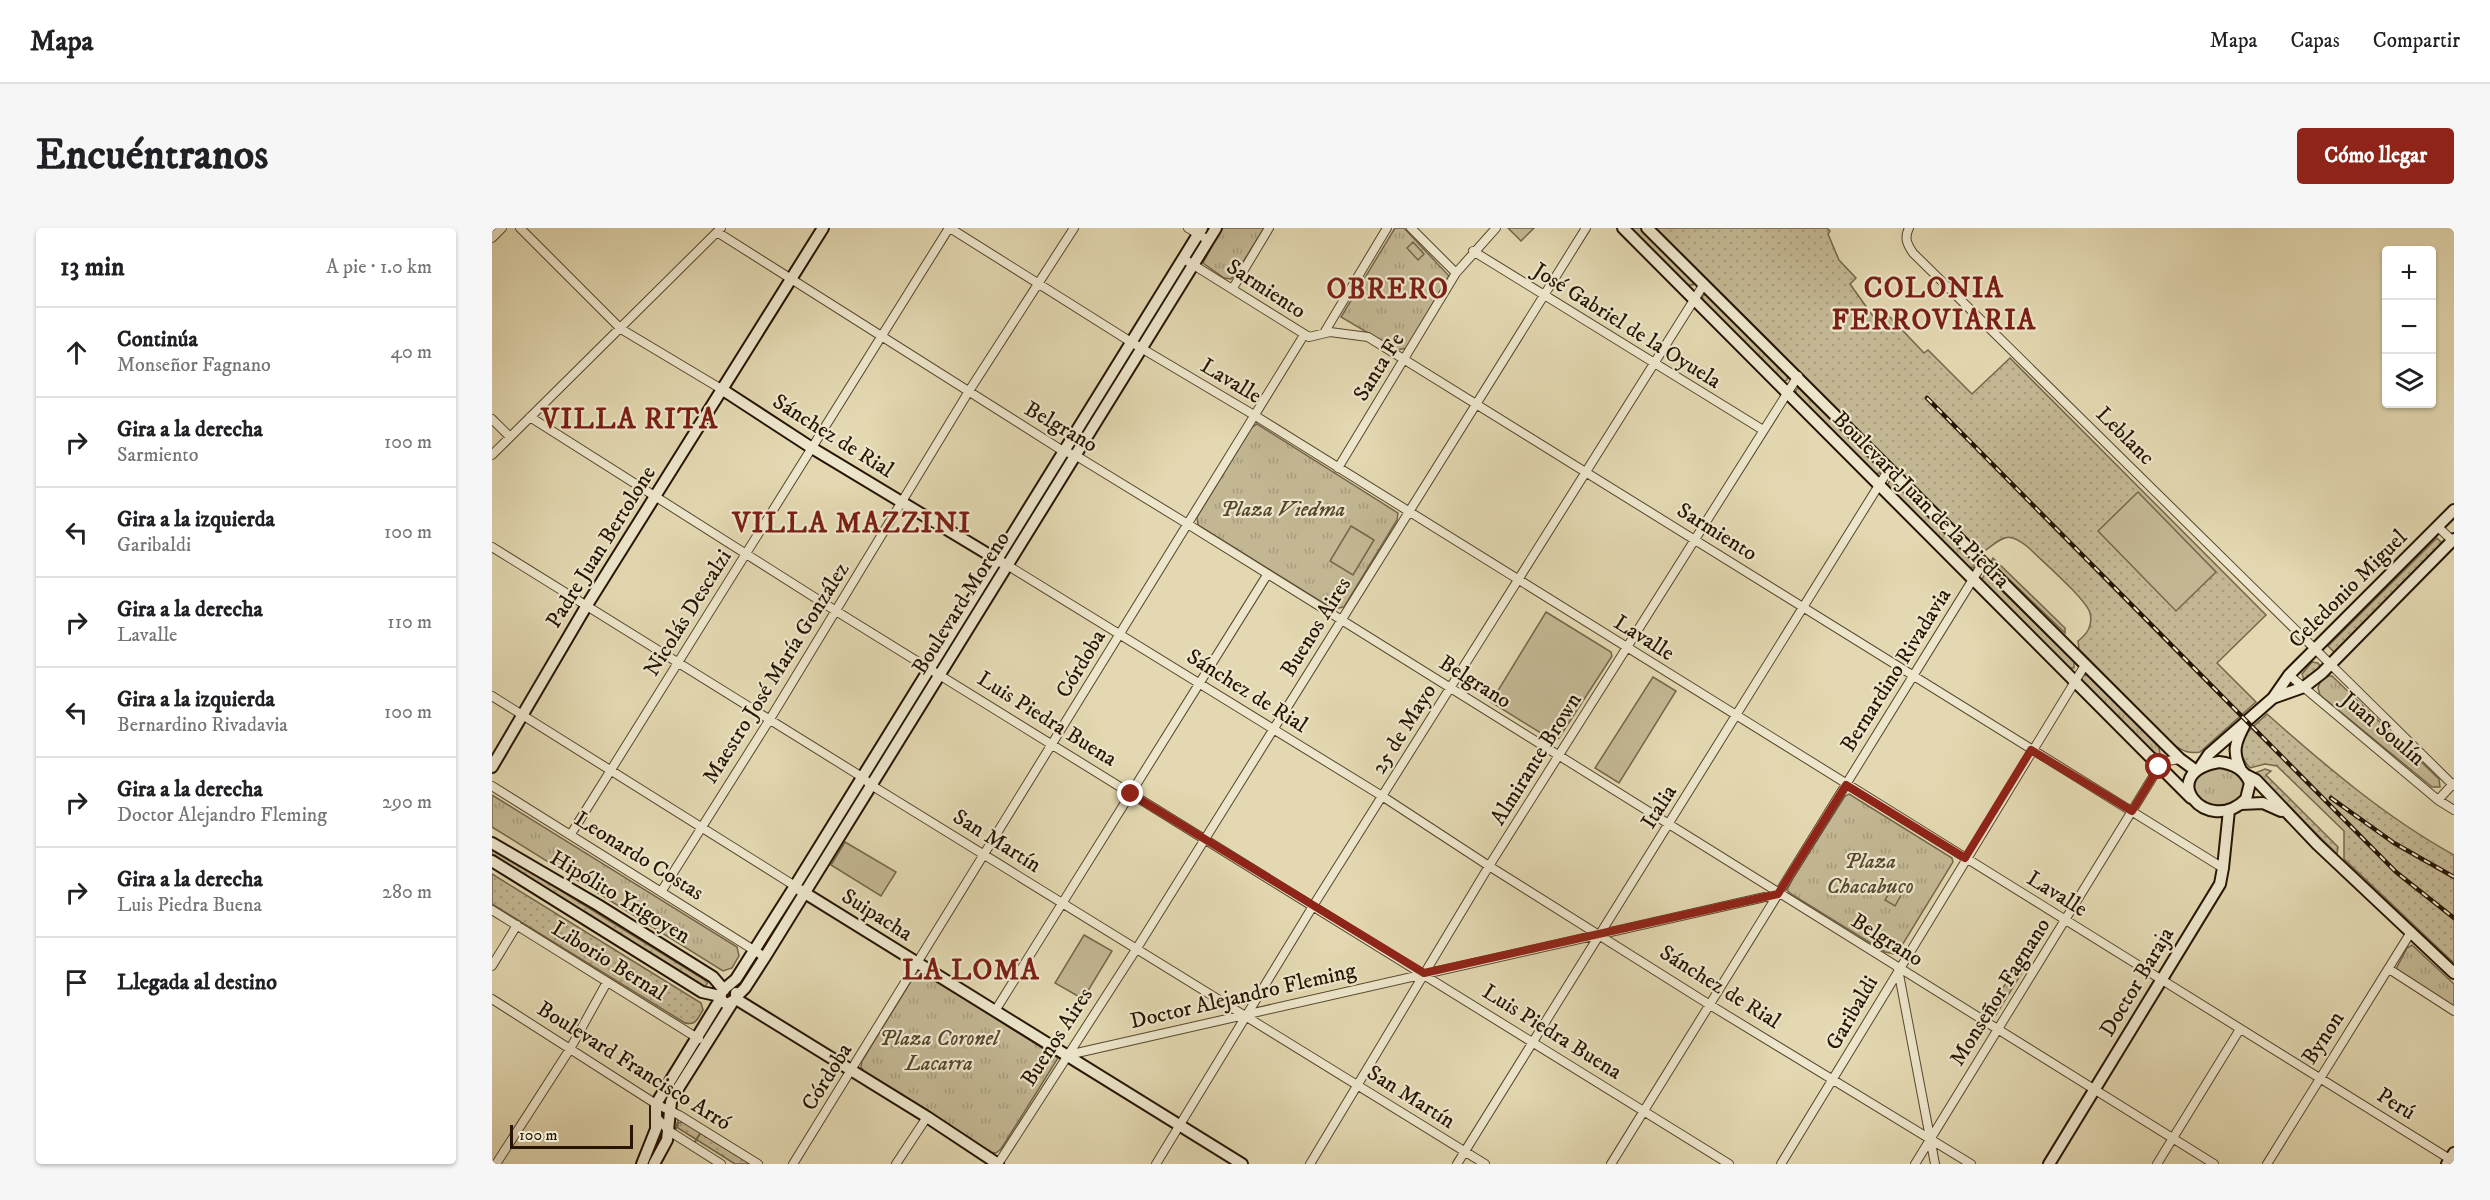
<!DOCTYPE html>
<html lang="es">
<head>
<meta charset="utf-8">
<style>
  :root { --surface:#fff; --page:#f6f6f6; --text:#202124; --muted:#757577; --line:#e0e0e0; --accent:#8f2418 }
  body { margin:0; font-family:"IM FELL DW Pica",serif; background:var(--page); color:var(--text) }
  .controls { position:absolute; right:18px; top:18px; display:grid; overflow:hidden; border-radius:6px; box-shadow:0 2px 4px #0004 }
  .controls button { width:54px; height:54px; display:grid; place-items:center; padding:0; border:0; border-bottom:2px solid var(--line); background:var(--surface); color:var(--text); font:30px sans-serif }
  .scale { position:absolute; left:18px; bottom:15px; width:123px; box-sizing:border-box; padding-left:6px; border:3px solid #271500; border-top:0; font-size:16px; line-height:21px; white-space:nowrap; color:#271500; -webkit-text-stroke:4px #ede6cc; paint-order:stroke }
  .stop { position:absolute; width:18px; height:18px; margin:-14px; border:4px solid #8f2418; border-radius:50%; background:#fff }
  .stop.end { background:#8f2418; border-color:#fff; box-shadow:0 2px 6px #0008 }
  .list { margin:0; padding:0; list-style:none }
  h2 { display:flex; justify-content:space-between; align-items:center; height:78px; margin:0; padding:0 24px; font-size:26px }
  h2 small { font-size:20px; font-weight:400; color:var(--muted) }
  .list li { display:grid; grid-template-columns:39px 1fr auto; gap:18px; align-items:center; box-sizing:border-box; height:90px; padding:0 24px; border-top:2px solid var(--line) }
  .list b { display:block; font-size:22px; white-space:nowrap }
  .list p { margin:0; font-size:20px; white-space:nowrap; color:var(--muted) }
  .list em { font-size:20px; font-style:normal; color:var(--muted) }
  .icon { flex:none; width:33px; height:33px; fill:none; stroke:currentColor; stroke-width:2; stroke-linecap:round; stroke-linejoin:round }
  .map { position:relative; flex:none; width:1962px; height:936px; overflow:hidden; border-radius:6px }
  header { display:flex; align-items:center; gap:36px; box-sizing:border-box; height:84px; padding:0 30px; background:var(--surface); border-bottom:2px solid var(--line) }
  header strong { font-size:28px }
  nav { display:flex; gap:33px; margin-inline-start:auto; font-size:21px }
  .intro { display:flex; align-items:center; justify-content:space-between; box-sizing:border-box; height:144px; padding:0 36px }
  h1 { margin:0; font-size:42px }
  .button { padding:15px 27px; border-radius:6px; background:var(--accent); color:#fff; font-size:21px; font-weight:700 }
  main { display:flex; gap:36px; padding:0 36px }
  aside { flex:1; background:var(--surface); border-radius:6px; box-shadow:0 2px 4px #0004 }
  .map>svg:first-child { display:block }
  .grass { fill:url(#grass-dots); stroke:#75664a; stroke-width:1.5 }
  .park { fill:url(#park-tufts); stroke:#75664a; stroke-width:1.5 }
  .pitch { fill:#c3b793; stroke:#75664a; stroke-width:1.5 }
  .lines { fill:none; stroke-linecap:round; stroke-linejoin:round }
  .stream { stroke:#716246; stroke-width:2 }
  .street-casing { stroke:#56462c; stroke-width:10 }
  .secondary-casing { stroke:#271500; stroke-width:14 }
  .street { stroke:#ede6cc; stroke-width:8 }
  .secondary { stroke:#ede6cc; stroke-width:10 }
  .rail-casing { stroke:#271500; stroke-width:4.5 }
  .rail { stroke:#ede6cc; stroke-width:2; stroke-dasharray:7; stroke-linecap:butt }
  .route { stroke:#8f2418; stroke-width:8 }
  .labels { text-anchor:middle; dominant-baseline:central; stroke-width:4.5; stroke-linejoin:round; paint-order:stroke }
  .street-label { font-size:22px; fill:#271500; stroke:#ede6cc }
  .park-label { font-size:22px; font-style:italic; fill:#56462c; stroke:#ede6cc }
  .district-label { font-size:28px; font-weight:bold; letter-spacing:1.5px; fill:#7a1f14; stroke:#ede6cc }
</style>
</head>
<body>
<header>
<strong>Mapa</strong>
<nav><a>Mapa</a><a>Capas</a><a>Compartir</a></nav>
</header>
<div class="intro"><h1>Encuéntranos</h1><a class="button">Cómo llegar</a></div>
<main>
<aside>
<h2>13 min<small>A pie · 1.0 km</small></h2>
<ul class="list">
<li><svg class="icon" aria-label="ahead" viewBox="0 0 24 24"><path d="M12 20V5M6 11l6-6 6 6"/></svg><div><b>Continúa</b><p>Monseñor Fagnano</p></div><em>40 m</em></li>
<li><svg class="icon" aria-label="right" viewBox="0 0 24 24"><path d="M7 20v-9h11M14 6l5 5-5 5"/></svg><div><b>Gira a la derecha</b><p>Sarmiento</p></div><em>100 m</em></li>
<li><svg class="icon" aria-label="left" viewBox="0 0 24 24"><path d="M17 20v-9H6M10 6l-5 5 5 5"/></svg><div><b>Gira a la izquierda</b><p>Garibaldi</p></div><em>100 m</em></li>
<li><svg class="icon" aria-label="right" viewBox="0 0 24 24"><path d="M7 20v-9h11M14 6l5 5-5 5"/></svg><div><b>Gira a la derecha</b><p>Lavalle</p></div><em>110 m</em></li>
<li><svg class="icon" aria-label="left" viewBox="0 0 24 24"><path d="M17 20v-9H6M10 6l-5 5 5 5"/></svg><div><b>Gira a la izquierda</b><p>Bernardino Rivadavia</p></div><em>100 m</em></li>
<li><svg class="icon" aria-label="right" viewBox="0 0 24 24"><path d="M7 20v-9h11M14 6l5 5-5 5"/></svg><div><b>Gira a la derecha</b><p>Doctor Alejandro Fleming</p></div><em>290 m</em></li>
<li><svg class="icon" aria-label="right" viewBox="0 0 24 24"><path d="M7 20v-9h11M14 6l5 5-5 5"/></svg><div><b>Gira a la derecha</b><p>Luis Piedra Buena</p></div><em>280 m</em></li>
<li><svg class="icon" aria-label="arrive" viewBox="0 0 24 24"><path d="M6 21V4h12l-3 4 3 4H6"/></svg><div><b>Llegada al destino</b></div></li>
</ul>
</aside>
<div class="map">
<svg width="1962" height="936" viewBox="0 0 1962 936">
  <defs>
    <pattern id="grass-dots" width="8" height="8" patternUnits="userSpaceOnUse" patternTransform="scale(1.5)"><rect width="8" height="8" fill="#c3b793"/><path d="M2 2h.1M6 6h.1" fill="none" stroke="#a89c7d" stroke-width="1.8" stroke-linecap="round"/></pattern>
    <pattern id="park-tufts" width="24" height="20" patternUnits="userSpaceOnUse" patternTransform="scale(1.5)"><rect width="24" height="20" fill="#c3b793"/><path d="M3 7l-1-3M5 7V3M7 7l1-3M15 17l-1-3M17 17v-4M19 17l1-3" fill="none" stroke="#a89c7d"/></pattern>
  </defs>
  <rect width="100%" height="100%" fill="#e3d8b1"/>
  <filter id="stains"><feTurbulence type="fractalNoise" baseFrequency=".00333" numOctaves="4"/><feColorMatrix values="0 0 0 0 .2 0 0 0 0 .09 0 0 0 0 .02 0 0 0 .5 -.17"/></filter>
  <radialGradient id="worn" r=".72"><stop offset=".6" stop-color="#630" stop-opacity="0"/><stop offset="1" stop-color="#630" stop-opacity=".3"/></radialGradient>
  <path class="grass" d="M1164,0h171l3,3 -2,3 11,26 17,18 -6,6 20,28 3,4 17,1 34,36 4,-3 44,44 38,-36 256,257 -49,48 39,39 -56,50c-11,2 -17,-1 -26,-7l-95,-96 -1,-8c9,-7 15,-15 12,-28 -4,-14 -48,-52 -61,-65 -22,-19 -26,-10 -46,4l-4,-2z
    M1945,310l8,8 -109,108 -8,-8z
    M1501,330l72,70v5l-74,-71z
    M506,340l1,3 -56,89 -3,1v-3z
    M1820,434l6,1 4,6 -13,10 -5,1 -2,-6z
    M439,450v3l-55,90 -3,1 -1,-4 56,-89z
    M1775,486c59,52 118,103 187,141v108l-110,-104v-28l-67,-65 -12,-2 -15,4c-22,-25 -2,-36 17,-54z
    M1773,541l6,2 -5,4 72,72 -1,7 -82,-81z
    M0,620l216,134 -3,5 -213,-132z
    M0,646l209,129 2,7c-5,8 -7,16 -18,13l-193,-119z
    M1528,741l3,2 -27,44 -7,-5 25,-40z
    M191,894l68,42h-16l-57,-36v-5z"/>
  <path class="park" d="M730,0h42l-29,47 -4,4 -7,-1 -21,-15z
    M903,0h9l45,48 -42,72 -10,2 -56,-33z
    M1138,0h13l51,54 -1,3h-7z
    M1211,67h5l80,80 -1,5 -4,2 -81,-81z
    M1309,160l79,80v5l-5,1 -79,-80v-5z
    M765,196l141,89 -1,7 -53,87 -11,2 -135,-84 -1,-8 54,-89z
    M1398,252l84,81v7l-6,-1 -81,-81z
    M1493,346l89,87v7h-7l-86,-87z
    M1595,447l72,72 1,7 -7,-1 -71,-71v-6z
    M1840,448l107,103 1,8h-8l-112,-92 -2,-7c2,-7 5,-13 14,-12z
    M1726,538l19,6 8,11c-1,4 -2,11 -4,14 -11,16 -33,7 -45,-1l-2,-9 4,-13z
    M1357,566l103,64 1,4 -55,90 -4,2 -9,-2 -94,-58 -4,-4 6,-12 52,-82z
    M0,567l245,152 2,9 -7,12 -9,3 -231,-144z
    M1920,717l42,39v23l-58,-38 11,-21z
    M428,742l138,88 -57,91 -5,4 -6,-1 -126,-80 -3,-5 1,-6 54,-88z"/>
  <path class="pitch" d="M1016,0h26l-13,13z
    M921,14l11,12 -6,6 -11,-12z
    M1646,264l78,80 -40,39 -78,-80z
    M859,298l23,14 -21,35 -23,-14z
    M1054,384l65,40 1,4 -53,82 -7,2 -61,-38z
    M1161,449l23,14 -57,92 -24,-15z
    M353,614l51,30 -15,24 -50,-31z
    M1404,653l10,5 -11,20 -10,-6z
    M592,707l28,16 -29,48 -28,-16z"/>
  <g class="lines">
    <path class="stream" d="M183,904l4,-15
      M201,917l8,-13"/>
    <g class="street-casing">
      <path id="street" d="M28,0l101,101 102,61
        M458,0l181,114 123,73 1199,746
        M696,0l20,12
        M919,0l45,45
        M1417,0c-5,10 -2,16 4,25l541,533
        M225,4l346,219 12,4 111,68 1028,641
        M0,10l10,-10
        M981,23l290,179
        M692,31l125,78 21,-5 38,5 855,531
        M741,60l36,-60
        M832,105l63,-105
        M38,189l306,194 893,553
        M0,191l18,18
        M0,227l229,-227
        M846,240l118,-195 40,-45
        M1946,299l16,15
        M0,319l370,230 9,8 614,379
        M515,337l375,231 107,70 221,139 261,159
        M1797,447l149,125 16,10
        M0,468l303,190
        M0,558l273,171
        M1946,572l16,-17
        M79,606l378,-606
        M169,664l109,-173 199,-328 105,-163
        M0,682l207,129
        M0,738l25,-41
        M1406,741l37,195
        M1897,741l65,42
        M0,771l164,105 23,11 79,49
        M503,783l272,-436
        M576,827l710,-161
        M165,890l12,13 52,33
        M4,936l74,-115 37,-67
        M301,936l511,-829
        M404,936l31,-47
        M506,936l139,-216 449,-720
        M664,936l157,-258 391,-622
        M818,936l179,-298 309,-490
        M965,936l432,-695
        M1119,936l372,-601
        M1289,936l304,-499
        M1423,936l244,-397 8,-6 13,-2
        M1665,936l83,-135
        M1775,936l144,-232"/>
    </g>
    <g class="secondary-casing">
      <path id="secondary" d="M1131,0l568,570
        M1155,0l533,531 15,11
        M231,162l89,58 189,114
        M1781,470l31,-11 18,-14 132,-134
        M1727,534c15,2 25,7 31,21l-4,16c-39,39 -92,-26 -27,-37z
        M1709,538l8,-12 64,-56 16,-23 165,-165
        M0,539l95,-162 236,-377
        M1749,542c-9,-18 -6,-27 3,-44
        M1754,547l10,5 61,64 137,129
        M1749,576l22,-1 18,8
        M0,615l106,62 115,72 11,13
        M0,633l210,131 18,4 3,6 4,2 9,-5
        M308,662l442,274
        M244,765v6l191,118 71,47
        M228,768l3,-6 13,-11 59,-93 407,-658
        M244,769l9,-9 20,-31 451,-729
        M150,936l14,-35v-25l65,-106
        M162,936l13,-24 4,-38 3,-7 58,-92
        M1557,936l171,-280 3,-16 6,-58
        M1955,936l7,-11"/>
    </g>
    <use href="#street" class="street"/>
    <use href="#secondary" class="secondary"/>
    <g class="rail-casing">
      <path id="rail" d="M1435,170l469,474 58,46
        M1839,570l63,45 60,34"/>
    </g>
    <use href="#rail" class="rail"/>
  </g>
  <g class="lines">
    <path class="route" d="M639,566l293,179 354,-79 68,-109 119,73 66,-108 101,61 27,-44"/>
  </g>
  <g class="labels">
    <g class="street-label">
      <text transform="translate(774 61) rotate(33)">Sarmiento</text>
      <text transform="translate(1135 98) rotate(32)">José Gabriel de la Oyuela</text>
      <text transform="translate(887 139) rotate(-58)">Santa Fe</text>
      <text transform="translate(739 153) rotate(31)">Lavalle</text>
      <text transform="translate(569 199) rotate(30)">Belgrano</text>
      <text transform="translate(341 208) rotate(32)">Sánchez de Rial</text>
      <text transform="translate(1633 208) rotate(45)">Leblanc</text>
      <text transform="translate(1429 272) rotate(45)">Boulevard Juan de la Piedra</text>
      <text transform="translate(1225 304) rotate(32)">Sarmiento</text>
      <text transform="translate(109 319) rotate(-58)">Padre Juan Bertolone</text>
      <text transform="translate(1856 361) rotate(-45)">Celedonio Miguel</text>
      <text transform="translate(469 375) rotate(-58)">Boulevard Moreno</text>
      <text transform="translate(196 385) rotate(-58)">Nicolás Descalzi</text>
      <text transform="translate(824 399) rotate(-58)">Buenos Aires</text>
      <text transform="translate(1152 410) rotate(32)">Lavalle</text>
      <text transform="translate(589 436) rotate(-59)">Córdoba</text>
      <text transform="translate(1404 442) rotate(-58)">Bernardino Rivadavia</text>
      <text transform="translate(284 445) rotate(-58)">Maestro José María González</text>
      <text transform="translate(983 454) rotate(32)">Belgrano</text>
      <text transform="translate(755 463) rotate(32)">Sánchez de Rial</text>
      <text transform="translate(555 491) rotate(32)">Luis Piedra Buena</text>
      <text transform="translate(912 501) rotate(-58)">25 de Mayo</text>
      <text transform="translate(1891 501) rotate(40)">Juan Soulín</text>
      <text transform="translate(1044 531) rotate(-58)">Almirante Brown</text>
      <text transform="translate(1167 579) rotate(-58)">Italia</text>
      <text transform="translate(505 613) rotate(32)">San Martín</text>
      <text transform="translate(147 628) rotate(32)">Leonardo Costas</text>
      <text transform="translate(1565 666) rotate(32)">Lavalle</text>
      <text transform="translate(128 669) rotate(31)">Hipólito Yrigoyen</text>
      <text transform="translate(385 687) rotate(32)">Suipacha</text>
      <text transform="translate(1395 712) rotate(32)">Belgrano</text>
      <text transform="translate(117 733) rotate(32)">Liborio Bernal</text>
      <text transform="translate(1645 754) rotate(-59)">Doctor Baraja</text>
      <text transform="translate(1228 759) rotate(32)">Sánchez de Rial</text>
      <text transform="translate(1508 764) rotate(-58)">Monseñor Fagnano</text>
      <text transform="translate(751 768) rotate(-13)">Doctor Alejandro Fleming</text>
      <text transform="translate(1360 785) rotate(-60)">Garibaldi</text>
      <text transform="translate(1060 804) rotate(32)">Luis Piedra Buena</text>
      <text transform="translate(565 809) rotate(-57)">Buenos Aires</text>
      <text transform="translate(1831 810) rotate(-57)">Bynon</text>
      <text transform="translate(142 838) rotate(32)">Boulevard Francisco Arró</text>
      <text transform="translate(335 849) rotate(-58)">Córdoba</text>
      <text transform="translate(919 869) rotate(32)">San Martín</text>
      <text transform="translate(1904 876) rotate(32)">Perú</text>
    </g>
    <g class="park-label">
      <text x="791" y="281">Plaza Viedma</text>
      <text x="1378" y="633">Plaza<tspan x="1378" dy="25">Chacabuco</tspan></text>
      <text x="447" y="810">Plaza Coronel<tspan x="447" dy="25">Lacarra</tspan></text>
    </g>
    <g class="district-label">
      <text x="1442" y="60">COLONIA<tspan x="1442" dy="32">FERROVIARIA</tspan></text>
      <text x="896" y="61">OBRERO</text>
      <text x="138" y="191">VILLA RITA</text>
      <text x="360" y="295">VILLA MAZZINI</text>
      <text x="479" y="742">LA LOMA</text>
    </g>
  </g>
  <rect width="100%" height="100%" filter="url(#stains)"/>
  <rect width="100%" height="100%" fill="url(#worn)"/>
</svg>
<div class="controls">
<button>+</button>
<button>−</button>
<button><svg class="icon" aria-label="layers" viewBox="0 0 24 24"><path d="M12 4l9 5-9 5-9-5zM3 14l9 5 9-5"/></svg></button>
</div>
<div class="scale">100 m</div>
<div class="stop" style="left:1667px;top:539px"></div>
<div class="stop end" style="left:639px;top:566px"></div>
</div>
</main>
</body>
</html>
